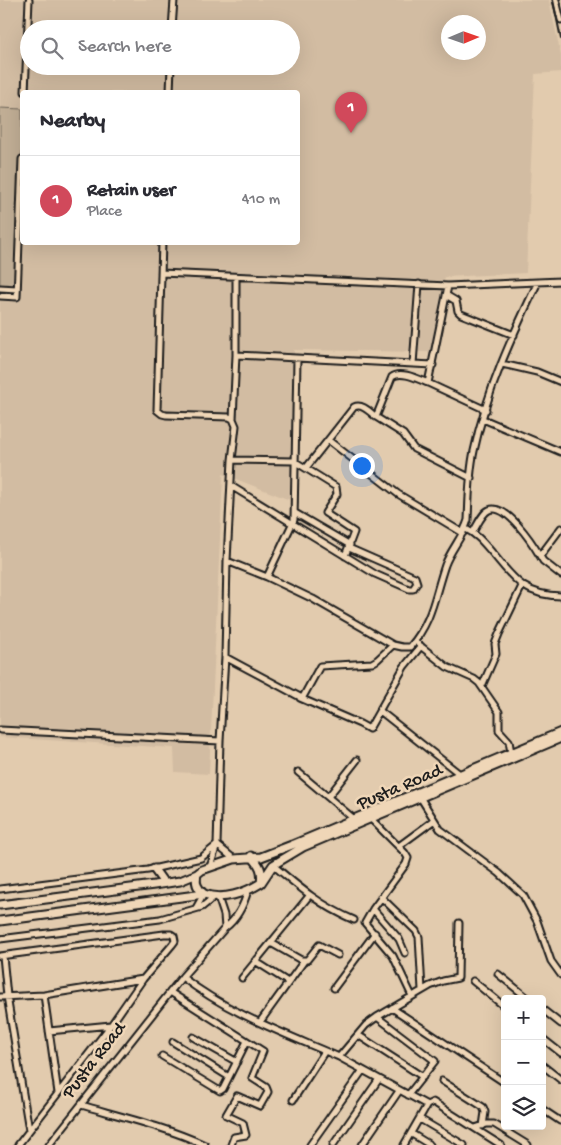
<!DOCTYPE html>
<html lang="en">
<head>
<meta charset="utf-8">
<style>
  :root { --surface:#fff; --page:#f7f7f7; --text:#2b2b33; --muted:#7c7c81; --line:#e1e1e2; --accent:#d1495b }
  body { margin:0; font-family:"Gochi Hand",sans-serif; background:var(--page); color:var(--text) }
  .controls { position:absolute; right:15px; bottom:15px; display:grid; overflow:hidden; border-radius:5px; box-shadow:0 5px 20px #0002 }
  .controls button { width:45px; height:45px; display:grid; place-items:center; padding:0; border:0; border-bottom:1px solid var(--line); background:var(--surface); color:var(--text); font:25px sans-serif }
  .compass { position:absolute; left:441px; top:15px; width:45px; height:45px; border-radius:50%; background:var(--surface); box-shadow:0 5px 20px #0002; rotate:88deg }
  .you { position:absolute; left:361px; top:465px; width:18px; height:18px; margin:-12px; border:4px solid #fff; border-radius:50%; background:#1a73e8; box-shadow:0 0 0 8px #1a73e833 }
  .badge { display:grid; place-items:center; width:32px; height:32px; border-radius:50%; background:var(--accent); color:#fff; font-size:16px; font-weight:700 }
  .pin { position:absolute; translate:-50% -41px; filter:drop-shadow(0 1px 2px #0008) }
  .pin::after { content:''; position:absolute; top:26px; width:18px; height:15px; background:inherit; clip-path:polygon(0 0,100% 0,50% 100%) }
  .list { margin:0; padding:0; list-style:none }
  h2 { display:flex; justify-content:space-between; align-items:center; height:65px; margin:0; padding:0 20px; font-size:21px }
  h2 small { font-size:16px; font-weight:400; color:var(--muted) }
  .list li { display:grid; grid-template-columns:32px 1fr auto; gap:15px; align-items:center; box-sizing:border-box; height:90px; padding:0 20px; border-top:1px solid var(--line) }
  .list b { display:block; font-size:19px; white-space:nowrap }
  .list p { margin:0; font-size:16px; white-space:nowrap; color:var(--muted) }
  .list em { font-size:16px; font-style:normal; color:var(--muted) }
  .icon { flex:none; width:28px; height:28px; fill:none; stroke:currentColor; stroke-width:2; stroke-linecap:round; stroke-linejoin:round }
  .map { position:relative; flex:none; width:561px; height:1145px; overflow:hidden }
  .search { position:absolute; background:var(--surface); box-shadow:0 5px 20px #0002; left:20px; top:20px; width:280px; height:55px; display:flex; align-items:center; gap:12px; box-sizing:border-box; padding:0 18px; border-radius:28px; color:var(--muted); font-size:19px }
  .panel { position:absolute; background:var(--surface); box-shadow:0 5px 20px #0002; left:20px; top:90px; width:280px; height:155px; border-radius:5px }
  .map>svg:first-child { display:block }
  .built { fill:#d2bca2; fill-rule:evenodd }
  .green { fill:#c1ae95; stroke:#6e6558 }
  .lines { fill:none; stroke-linecap:round; stroke-linejoin:round }
  .minor-casing { stroke:#1c1c1c; stroke-width:9 }
  .major-casing { stroke:#1c1c1c; stroke-width:11 }
  .minor { stroke:#efd6b7; stroke-width:5 }
  .major { stroke:#efd6b7; stroke-width:7 }
  .rail { stroke:#1c1c1c; stroke-width:2 }
  .labels { text-anchor:middle; dominant-baseline:central; stroke-width:5; stroke-linejoin:round; paint-order:stroke }
  .street-label { font-size:19px; fill:#1c1c1c; stroke:#efd6b7 }
</style>
</head>
<body>
<div class="map">
<svg width="561" height="1145" viewBox="0 0 561 1145">
  <rect width="100%" height="100%" fill="#e2cbae"/>
  <filter id="ink" filterUnits="userSpaceOnUse"><feTurbulence type="fractalNoise" baseFrequency=".02" numOctaves="2"/><feDisplacementMap in="SourceGraphic" scale="10" xChannelSelector="R" yChannelSelector="G"/><feConvolveMatrix kernelMatrix="1 2 1 2 8 2 1 2 1" color-interpolation-filters="sRGB"/></filter>
  <g filter="url(#ink)">
    <path class="built" d="M0,0h549l12,56v16l-26,2 -9,199 -81,4 -15,75 -136,-2 -4,150 -67,-26 -14,300 -34,-2 -1,-24 -174,-11zM448,22h30v30h-30zM29,29h262v37h-262zM22,92h276v150h-276z"/>
    <path class="green" d="M0,108l22,1v50l-5,138 -17,-1z"/>
    <g class="lines">
      <g class="minor-casing">
        <path id="minor" d="M556,0l5,20
          M172,29l2,-29
          M25,92l4,-92
          M170,92l1,-26
          M162,242l-5,168 5,4 4,1 63,2 4,2 3,7 -4,34 -5,101 -2,96 -5,84 -3,104 -7,22
          M161,273l287,13 113,-5
          M0,288l17,1
          M446,295l10,6 2,10 3,3 53,21
          M0,296l17,1 5,-138
          M236,355l197,10
          M413,364l6,-80
          M502,364l35,8 24,10
          M428,383l58,27
          M376,417l27,17 11,15 57,29
          M233,419l3,-64v-78
          M483,419l78,33
          M328,440l70,54 65,39
          M232,460l62,1 42,26 1,7 -12,19 29,19 -9,24
          M306,468l48,-61c8,-4 16,5 22,10l16,-40c9,-7 26,2 36,6l20,-97
          M231,486l144,88 34,15h4l4,-6 -2,-6 -66,-29
          M295,513l55,32
          M561,528l-21,28 3,5 18,14
          M466,529c10,5 16,12 23,20 24,28 32,46 72,47
          M473,532c4,-6 9,-19 16,-22 17,-8 44,34 51,46
          M227,561l40,16 46,22 80,46 9,2h8c23,-27 24,-50 35,-82 6,-16 18,-28 23,-45 1,-22 1,-46 6,-69 12,-58 38,-115 64,-169
          M267,577l27,-57 3,-161
          M418,644l29,23 27,12 5,4 20,29v18l10,11 2,12
          M225,657l75,40h3l17,-31 52,-3 5,-3 16,-15
          M482,686l14,-32 -1,-10 4,-10 23,-48
          M300,698l60,26 9,5 35,-62 17,-21
          M380,711l81,64
          M0,730l220,11
          M298,772l56,47
          M328,797l29,-37
          M420,797l20,32 59,44 24,22 14,26 14,40 10,14
          M370,818l35,35 3,5 -2,6 -33,45 -8,14 28,33 19,40
          M217,845l17,14
          M399,846l34,-25
          M273,865c27,23 48,41 81,55
          M0,889l148,-19 53,-12 16,-13
          M218,897l6,18 1,13
          M381,897l35,34 3,6 3,53
          M196,908l8,-14
          M373,909l26,30 6,14
          M0,939l160,-20 42,-12 12,-10
          M271,943l30,17h6l12,-15 19,10
          M0,956l164,-22h7l3,2 1,5 -3,4 -29,34 -32,46 -93,120
          M3,956l4,40 22,134
          M255,961l33,21
          M498,974l31,25
          M182,977c46,36 104,57 157,80
          M242,978l67,-82
          M473,981l32,26
          M334,988l41,-55
          M170,992l93,59 -11,27 14,9 2,5 -8,14 -23,-10 -11,19 17,8 3,12 -12,2 -3,8
          M44,995l14,98
          M0,997l44,-2 99,-16
          M392,1008l113,75
          M542,1009l19,15
          M377,1017l58,44 -27,34
          M260,1022l44,-61
          M49,1031l62,-6
          M358,1035l65,42
          M193,1037l44,25
          M542,1038l19,15
          M173,1042l56,35
          M162,1056l58,35 3,-2 24,-48
          M542,1065l19,15
          M442,1081l41,26 2,5 -2,14
          M293,1100l32,-49
          M81,1105c42,12 85,22 124,40
          M427,1105l-88,-48 27,-32 11,-8 53,-31 13,-5 15,-3 1,-55
          M542,1109l18,12
          M420,1119l44,26
          M475,1128l12,-4h7l34,21
          M412,1134l18,11
          M49,1145l133,-168 43,-49c13,-10 19,-23 23,-38
          M310,1145l53,-75
          M333,1145l46,-66
          M362,1145l37,-54
          M404,1145l23,-40 6,-3 68,43"/>
      </g>
      <g class="major-casing">
        <path id="major" d="M154,869l10,14
          M261,883l12,-18 30,-18 258,-109
          M204,894c-7,-6 -9,-11 -7,-20l5,-4 32,-11 27,-2 31,-12 269,-113
          M0,905l154,-20 26,-4 17,-7
          M0,921l204,-27c19,7 41,-1 57,-11 2,-12 -1,-18 -10,-27"/>
      </g>
      <use href="#minor" class="minor"/>
      <use href="#major" class="major"/>
      <path class="rail" d="M553,0l8,39
        M560,0l1,4"/>
    </g>
  </g>
  <g class="labels">
    <g class="street-label">
      <text transform="translate(400 788) rotate(-23)">Pusta Road</text>
      <text transform="translate(95 1061) rotate(-52)">Pusta Road</text>
    </g>
  </g>
</svg>
<div class="controls">
<button>+</button>
<button>−</button>
<button><svg class="icon" aria-label="layers" viewBox="0 0 24 24"><path d="M12 4l9 5-9 5-9-5zM3 14l9 5 9-5"/></svg></button>
</div>
<svg class="compass" viewBox="-18 -18 36 36"><path d="M0-13l5 13h-10z" fill="#e53935"/><path d="M0 13l5-13h-10z" fill="#7c7c81"/></svg>
<div class="you"></div>
<div class="pin badge" style="left:351px;top:133px">1</div>
<div class="search"><svg class="icon" aria-label="search" viewBox="0 0 24 24"><circle cx="10" cy="10" r="6"/><path d="M15 15l6 6"/></svg>Search here</div>
<section class="panel">
<h2>Nearby<small></small></h2>
<ul class="list">
<li><span class="badge">1</span><div><b>Retain user</b><p>Place</p></div><em>410 m</em></li>
</ul>
</section>
</div>
</body>
</html>
